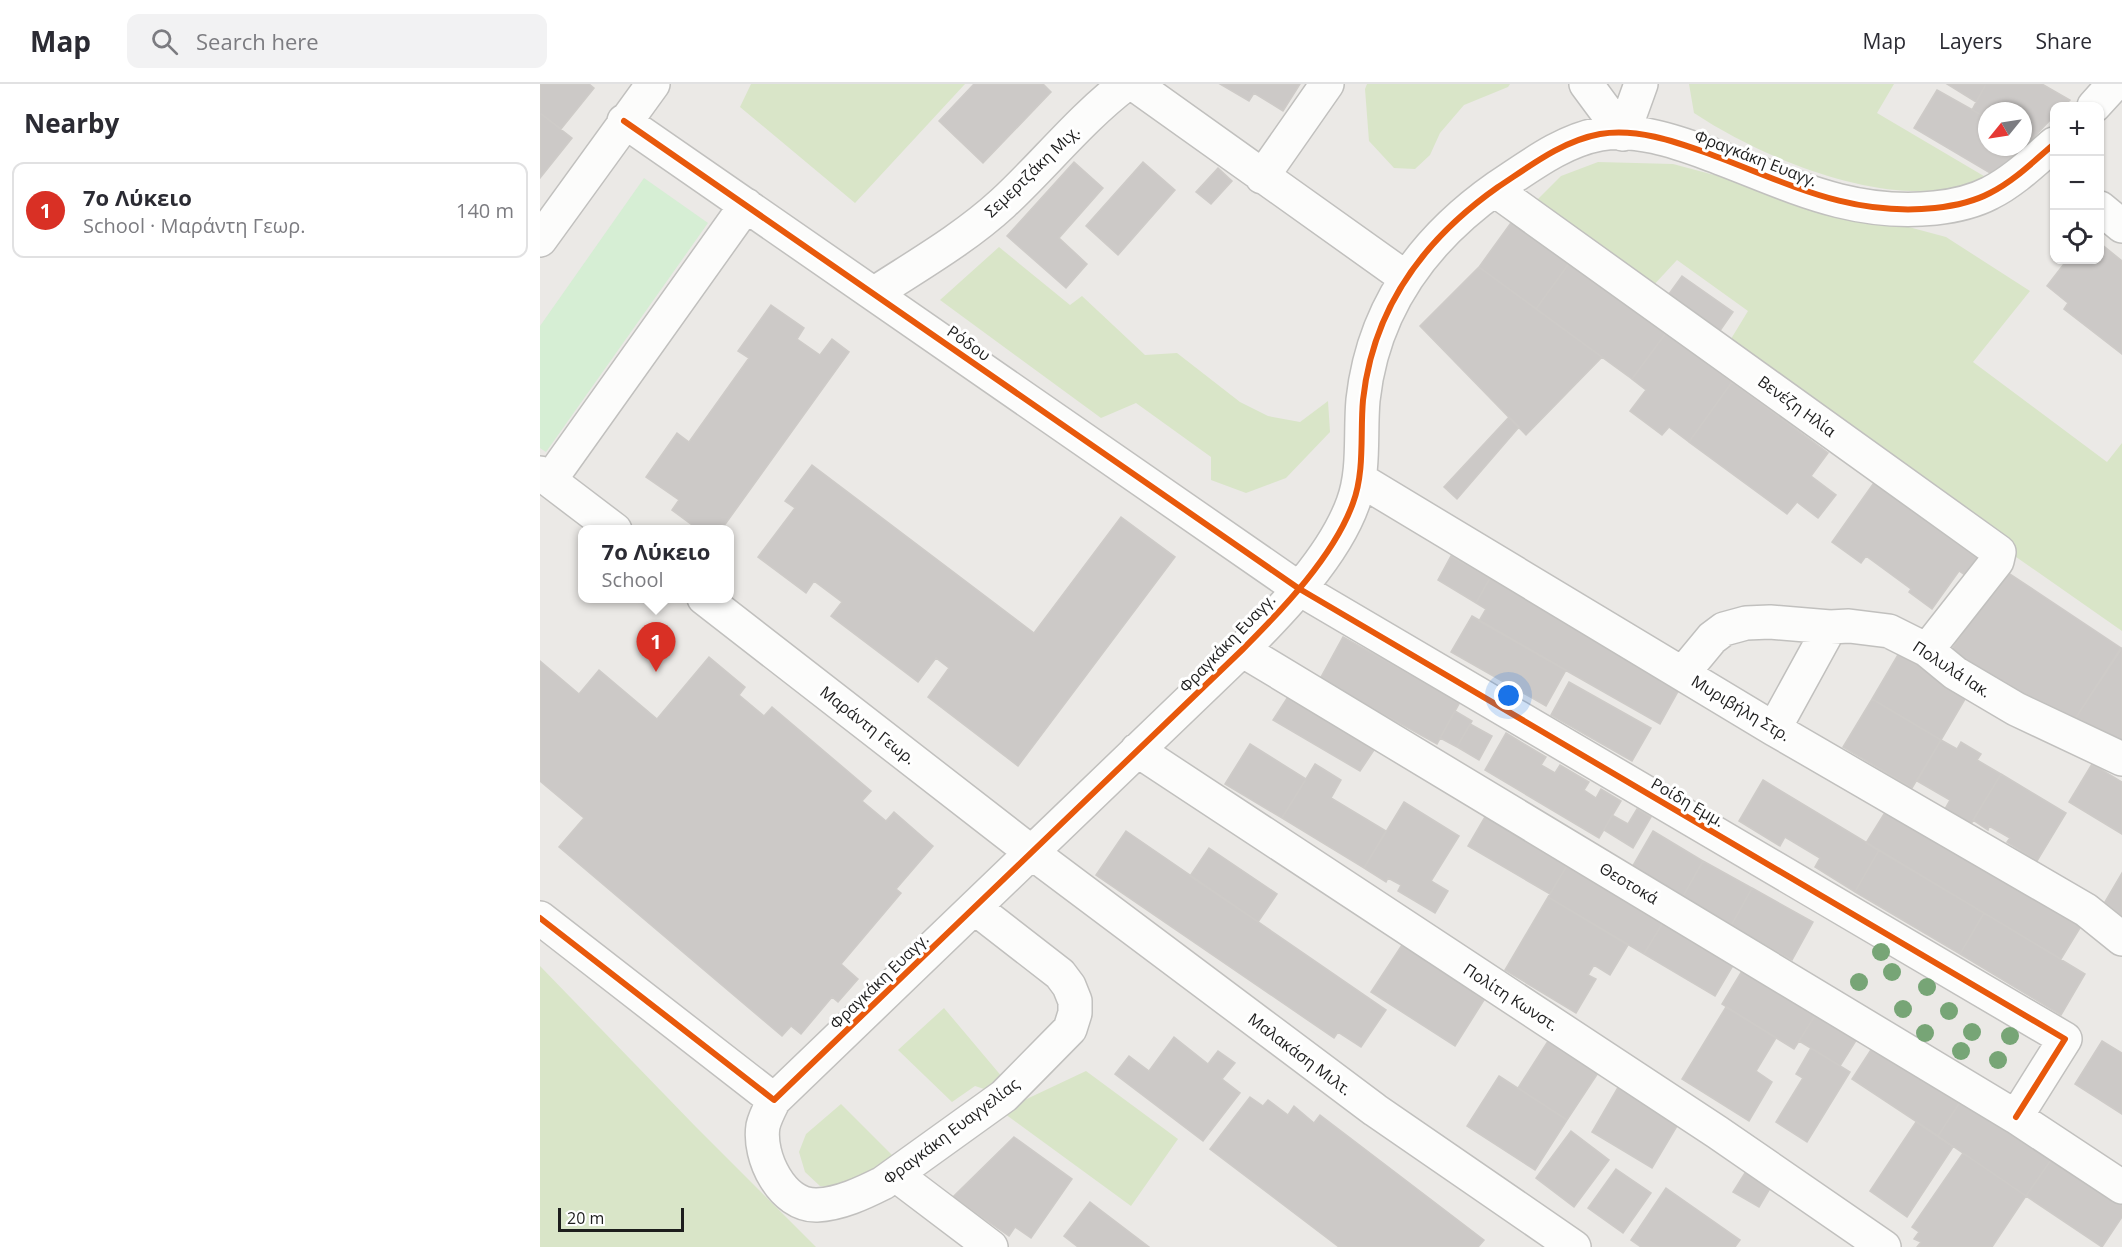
<!DOCTYPE html>
<html lang="en">
<head>
<meta charset="utf-8">
<style>
  :root { --surface:#fff; --page:#f2f2f3; --text:#2b2b33; --muted:#7c7c81; --line:#e1e1e2; --accent:#d93025 }
  body { margin:0; font-family:"Open Sans",sans-serif; background:var(--page); color:var(--text) }
  .controls { position:absolute; right:18px; top:18px; display:grid; overflow:hidden; border-radius:12px; box-shadow:0 2px 4px #0004 }
  .controls button { width:54px; height:54px; display:grid; place-items:center; padding:0; border:0; border-bottom:2px solid var(--line); background:var(--surface); color:var(--text); font:30px sans-serif }
  .compass { position:absolute; left:1438px; top:18px; width:54px; height:54px; border-radius:50%; background:var(--surface); box-shadow:0 2px 4px #0004; rotate:240deg }
  .scale { position:absolute; left:18px; bottom:15px; width:126px; box-sizing:border-box; padding-left:6px; border:3px solid #1d1d1d; border-top:0; font-size:16px; line-height:21px; white-space:nowrap; color:#1d1d1d; -webkit-text-stroke:4px #fff; paint-order:stroke }
  .you { position:absolute; left:969px; top:612px; width:21px; height:21px; margin:-15px; border:4px solid #fff; border-radius:50%; background:#1a73e8; box-shadow:0 0 0 9px #1a73e833 }
  .badge { display:grid; place-items:center; width:39px; height:39px; border-radius:50%; background:var(--accent); color:#fff; font-size:20px; font-weight:700 }
  .pin { position:absolute; translate:-50% -50px; filter:drop-shadow(0 2px 3px #0008) }
  .pin::after { content:''; position:absolute; top:32px; width:21px; height:18px; background:inherit; clip-path:polygon(0 0,100% 0,50% 100%) }
  .popup { position:absolute; left:38px; top:441px; width:156px; height:78px; box-sizing:border-box; display:grid; place-content:center; border-radius:12px; background:var(--surface); filter:drop-shadow(0 2px 4px #0005); font-size:20px; white-space:nowrap; color:var(--muted) }
  .popup b { font-size:22px; color:var(--text) }
  .popup::after { content:''; position:absolute; left:50%; top:100%; margin-left:-12px; border:12px solid transparent; border-top-color:var(--surface) }
  .list { margin:0; padding:0; list-style:none }
  h2 { display:flex; justify-content:space-between; align-items:center; height:78px; margin:0; padding:0 24px; font-size:26px }
  h2 small { font-size:20px; font-weight:400; color:var(--muted) }
  .list li { display:grid; grid-template-columns:39px 1fr auto; gap:18px; align-items:center; box-sizing:border-box; height:96px; margin:0 12px 12px; padding:0 12px; border:2px solid var(--line); border-radius:12px }
  .list b { display:block; font-size:22px; white-space:nowrap }
  .list p { margin:0; font-size:20px; white-space:nowrap; color:var(--muted) }
  .list em { font-size:20px; font-style:normal; color:var(--muted) }
  .icon { flex:none; width:33px; height:33px; fill:none; stroke:currentColor; stroke-width:2; stroke-linecap:round; stroke-linejoin:round }
  .map { position:relative; flex:none; width:1582px; height:1163px; overflow:hidden }
  header { display:flex; align-items:center; gap:36px; box-sizing:border-box; height:84px; padding:0 30px; background:var(--surface); border-bottom:2px solid var(--line) }
  header strong { font-size:28px }
  nav { display:flex; gap:33px; margin-inline-start:auto; font-size:21px }
  .search { width:420px; height:54px; background:var(--page); display:flex; align-items:center; gap:15px; box-sizing:border-box; padding:0 21px; border-radius:12px; color:var(--muted); font-size:22px }
  main { display:flex }
  aside { flex:1; background:var(--surface) }
  .map>svg:first-child { display:block }
  .grass { fill:#d9e5c8 }
  .park { fill:#d6eed4 }
  .building { fill:#ccc9c7; stroke:#cecbc8; stroke-width:1.5 }
  .lines { fill:none; stroke-linecap:round; stroke-linejoin:round }
  .minor-casing { stroke:#c1c0be; stroke-width:36 }
  .minor { stroke:#fcfcfb; stroke-width:33 }
  .cycleway-casing { stroke:#fff; stroke-width:10 }
  .cycleway { stroke:#e8590c; stroke-width:6 }
  .tree { fill:#77a576 }
  .labels { text-anchor:middle; dominant-baseline:central; stroke-width:6; stroke-linejoin:round; paint-order:stroke }
  .street-label { font-size:16px; fill:#1d1d1d; stroke:#fff }
</style>
</head>
<body>
<header>
<strong>Map</strong>
<div class="search"><svg class="icon" aria-label="search" viewBox="0 0 24 24"><circle cx="10" cy="10" r="6"/><path d="M15 15l6 6"/></svg>Search here</div>
<nav><a>Map</a><a>Layers</a><a>Share</a></nav>
</header>
<main>
<aside>
<h2>Nearby<small></small></h2>
<ul class="list">
<li><span class="badge">1</span><div><b>7o Λύκειο</b><p>School · Μαράντη Γεωρ.</p></div><em>140 m</em></li>
</ul>
</aside>
<div class="map">
<svg width="1582" height="1163" viewBox="0 0 1582 1163">
  <rect width="100%" height="100%" fill="#ebe9e6"/>
  <path class="grass" d="M211,0h214l-110,119 -115,-96z
    M827,0h143l-2,3 -44,18 -24,28 -10,22 -15,14 -21,-1 -25,-27 -4,-52z
    M1149,0h205l-17,29 117,69c-27,4 -56,10 -82,9 -71,-2 -159,-39 -218,-78z
    M1058,78l75,2 273,73 84,54 -57,71 134,100 15,-19v188l-399,-279 25,-41 -71,-51 -26,28 -119,-83 29,-29z
    M459,163l71,58 12,-9 63,59 32,-2 63,49 28,14 32,6 28,-21 2,31 -44,46 -40,15 -35,-13v-23l-75,-54 -35,15 -161,-118z
    M0,882l155,160 121,121h-276z
    M404,924l59,70 -16,12 -12,-4 -23,16 -54,-52z
    M546,987l92,68 -47,67 -130,-95z
    M301,1020l53,53 4,8 -58,24 -20,-3 -15,-14 -6,-20 7,-18z"/>
  <path class="park" d="M104,94l64,45 -162,229 -6,-4v-122z"/>
  <path class="building" d="M0,0h49l5,4 -33,41 -21,-16z
    M434,0h69l8,8 -68,71 -44,-42z
    M680,0h80l-17,27 -29,-18 -5,8z
    M1407,0h39l-10,18z
    M1446,0h56l28,16 -7,6h-9v10l-25,26 -6,-4v-27h-36v7l-15,-8z
    M1397,6l50,28v29h36v-9l6,4 -37,32 -78,-46z
    M0,29l32,25 -32,40z
    M534,78l29,26 -44,50 28,26 -21,24 -59,-52z
    M603,78l32,28 -57,65 -32,-29z
    M678,84l14,13 -21,23 -15,-12z
    M973,136l57,42 -34,47 -57,-42z
    M1560,159l22,18v93l-58,-45 4,-6 -21,-17 20,-26h33z
    M1030,178l96,71 -34,46 -96,-70z
    M939,183l123,90 -76,78 -106,-109z
    M1142,192l51,36 -16,23 -51,-37z
    M231,221l33,23 -7,11 23,16 12,-16 17,13 -128,178h-22l-27,-20 7,-10 -33,-23 31,-44 12,9 60,-84 -11,-7z
    M1126,249l66,49 -43,60 -20,-15 -7,8 -32,-24 16,-21 -14,-11z
    M1192,298l96,71 -17,23 25,19 -18,23 -21,-16 -10,12 -98,-72z
    M969,333l10,10 -62,72 -13,-12z
    M272,381l222,168 87,-116 54,40 -157,209 -90,-69 21,-29 -13,-10 -18,24 -87,-66 11,-14 -28,-21 -8,12 -48,-36 37,-49 -10,-7z
    M1338,393l107,76 -17,24 -9,-6 -27,38 -23,-17 2,-3 -45,-33 -5,7 -29,-21z
    M911,472l39,22 -14,25 -38,-23z
    M1464,486l117,78 -50,77 -67,-44 -4,5 -50,-34z
    M950,494l191,108 -21,38 -181,-103 7,-12 -10,-6z
    M932,532l94,54 -20,36 -95,-54z
    M803,553l117,65 -23,42 -117,-65z
    M1582,564v99l-51,-22z
    M1359,569l69,41 -27,46 -69,-41z
    M169,573l36,30 -6,8 25,21 8,-9 99,84 -9,10 24,20 8,-9 39,34 -37,43 5,4 -60,71 17,15 -20,23 -6,-5 -31,37 -10,-8 -9,10 -223,-189 25,-29 -44,-37v-120l39,33 20,-24 58,49z
    M1029,598l82,46 -19,33 -81,-46z
    M753,605l87,52 -20,30 -87,-51z
    M1332,615l69,41 -29,48 -69,-41z
    M915,627l17,10 -15,26 -17,-9z
    M930,640l22,12 -13,24 -22,-13z
    M966,649l40,24 -5,8 14,8 5,-8 29,17 -5,8 12,8 5,-9 20,12 -22,37 -114,-68z
    M1401,656l16,9 4,-7 20,12 -4,6 24,14 -30,50 -26,-15 5,-9 -33,-19z
    M710,660l56,35 -24,39 -57,-34z
    M775,680l26,16 -10,18 55,33 -22,37 -82,-50z
    M1552,680l30,18v52l-53,-32z
    M1461,690l65,39 -29,48 -30,-19 3,-4 -21,-12 -1,4 -15,-10z
    M1223,696l116,70 -24,42 -40,-25 5,-9 -35,-21 -5,9 -41,-25z
    M864,718l55,34 -28,45 17,10 -13,22 -37,-22 3,-6 -13,-7 -2,4 -22,-14z
    M1349,722l194,117 -22,36 -195,-116z
    M1097,725l14,8 -18,31 -29,-18 8,-15 16,9z
    M949,726l82,49 -21,35 -82,-48z
    M586,747l260,179 -25,37 -23,-15 -4,6 -238,-163z
    M1113,747l50,30 -21,37 -51,-29z
    M669,764l68,46 -19,28 -68,-46z
    M1339,766l105,63 -24,41 -105,-62z
    M1031,775l96,57 -23,38 -96,-57z
    M1163,777l49,27 -21,38 -49,-28z
    M1582,789v46l-20,-12z
    M1212,804l61,34 -21,38 -61,-34z
    M1008,813l80,48 -18,30 -16,-10 -6,10 8,4 -20,34 -71,-43z
    M1444,829l101,61 -24,41 -101,-61z
    M1127,832l71,41 -23,39 -71,-42z
    M873,860l67,43 -5,7 9,6 -29,46 -84,-54 31,-47 7,5z
    M1208,877l73,45 -27,43 -72,-45z
    M1281,922l41,25 -22,35 -41,-25z
    M1186,923l50,31 -20,33 16,11 -23,39 -67,-42z
    M634,953l34,27 10,-13 17,12 -13,16 18,14 -37,48 -88,-67 14,-18 20,15z
    M1010,954l50,32 -33,50 -49,-32z
    M1338,955l86,57 -26,40 -86,-57z
    M1562,957l20,12v61l-47,-30z
    M1271,964l39,24 -43,70 -31,-20 27,-44 -7,-4z
    M959,992l68,44 -32,50 -68,-44z
    M1080,1000l60,37 -28,47 -60,-36z
    M1424,1012l89,61 -27,39 -88,-60z
    M710,1013l13,9 5,-6 20,15 6,-9 20,17 6,-8 164,125 -6,7h-139l-129,-98z
    M1376,1038l37,25 -46,70 -37,-26z
    M1031,1047l38,29 -35,47 -38,-29z
    M474,1053l58,42 -41,59 -16,-11 -6,9 -56,-39z
    M1423,1069l63,43 -34,51h-75l4,-5 -7,-3 5,-7 -7,-5z
    M1513,1073l69,46v14l-20,30 -76,-51z
    M1210,1081l25,15 -16,27 -26,-15z
    M1076,1085l35,24 -28,40 -35,-25z
    M1126,1104l74,52 -5,7h-94l-10,-7z
    M550,1118l59,45h-71l-14,-11z"/>
  <g class="lines">
    <g class="minor-casing">
      <path id="minor" d="M594,0l272,194
        M1046,0l37,50 18,-50
        M1554,22l20,-22
        M84,37l674,467 767,451 -49,78
        M722,93l65,-93
        M955,106l504,362 -2,9 -70,89
        M1560,124l22,18
        M0,156l113,-156
        M335,209c43,-28 90,-55 128,-90 42,-39 77,-84 123,-119
        M0,389l75,57
        M819,395l415,250 312,181 36,29
        M10,396l196,-275
        M164,514l327,254 344,258 199,137
        M702,566l774,467 106,70
        M1143,589l29,-35 12,-9 22,-6 24,-1 60,5 19,-1 40,5 38,19 28,23 61,36 106,50
        M1234,645l56,-102
        M597,666l580,382 167,115
        M0,834l234,182 468,-450c40,-40 92,-94 111,-147 12,-32 7,-70 10,-103 10,-92 61,-161 135,-213 32,-21 64,-46 102,-53 36,-6 74,7 107,19 79,29 141,64 228,55 18,-2 38,-6 55,-15 24,-12 44,-32 64,-49
        M234,1016c-4,8 -9,17 -11,26 -5,31 19,80 54,79 23,-1 46,-12 66,-22l121,-87 66,-67 5,-16v-12l-6,-15 -9,-12 -85,-66
        M356,1091l95,72"/>
    </g>
    <use href="#minor" class="minor"/>
    <g class="cycleway-casing">
      <path id="cycleway" d="M84,37l674,467 767,451 -49,78
        M0,834l234,182 468,-450c40,-40 92,-94 111,-147 12,-32 7,-70 10,-103 10,-92 61,-161 135,-213 32,-21 64,-46 102,-53 36,-6 74,7 107,19 79,29 141,64 228,55 18,-2 38,-6 55,-15 24,-12 44,-32 64,-49"/>
    </g>
    <use href="#cycleway" class="cycleway"/>
  </g>
  <g class="tree">
    <circle cx="1341" cy="868" r="9"/>
    <circle cx="1352" cy="888" r="9"/>
    <circle cx="1319" cy="898" r="9"/>
    <circle cx="1387" cy="903" r="9"/>
    <circle cx="1363" cy="925" r="9"/>
    <circle cx="1409" cy="927" r="9"/>
    <circle cx="1432" cy="948" r="9"/>
    <circle cx="1385" cy="949" r="9"/>
    <circle cx="1470" cy="952" r="9"/>
    <circle cx="1421" cy="967" r="9"/>
    <circle cx="1458" cy="976" r="9"/>
  </g>
  <g class="labels">
    <g class="street-label">
      <text transform="translate(1216 74) rotate(21)">Φραγκάκη Ευαγγ.</text>
      <text transform="translate(492 87) rotate(-44)">Σεμερτζάκη Μιχ.</text>
      <text transform="translate(429 259) rotate(35)">Ρόδου</text>
      <text transform="translate(1257 322) rotate(36)">Βενέζη Ηλία</text>
      <text transform="translate(687 559) rotate(-46)">Φραγκάκη Ευαγγ.</text>
      <text transform="translate(1412 585) rotate(33)">Πολυλά Ιακ.</text>
      <text transform="translate(1201 624) rotate(31)">Μυριβήλη Στρ.</text>
      <text transform="translate(328 641) rotate(38)">Μαράντη Γεωρ.</text>
      <text transform="translate(1148 718) rotate(30)">Ροίδη Εμμ.</text>
      <text transform="translate(1089 799) rotate(31)">Θεοτοκά</text>
      <text transform="translate(339 897) rotate(-44)">Φραγκάκη Ευαγγ.</text>
      <text transform="translate(971 913) rotate(33)">Πολίτη Κωνστ.</text>
      <text transform="translate(760 970) rotate(37)">Μαλακάση Μιλτ.</text>
      <text transform="translate(411 1047) rotate(-37)">Φραγκάκη Ευαγγελίας</text>
    </g>
  </g>
</svg>
<div class="controls">
<button>+</button>
<button>−</button>
<button><svg class="icon" aria-label="locate" viewBox="0 0 24 24"><circle cx="12" cy="12" r="6"/><path d="M12 2v4M12 18v4M2 12h4M18 12h4"/></svg></button>
</div>
<svg class="compass" viewBox="-18 -18 36 36"><path d="M0-13l5 13h-10z" fill="#e53935"/><path d="M0 13l5-13h-10z" fill="#7c7c81"/></svg>
<div class="scale">20 m</div>
<div class="you"></div>
<div class="pin badge" style="left:116px;top:588px">1</div>
<div class="popup"><b>7o Λύκειο</b>School</div>
</div>
</main>
</body>
</html>
